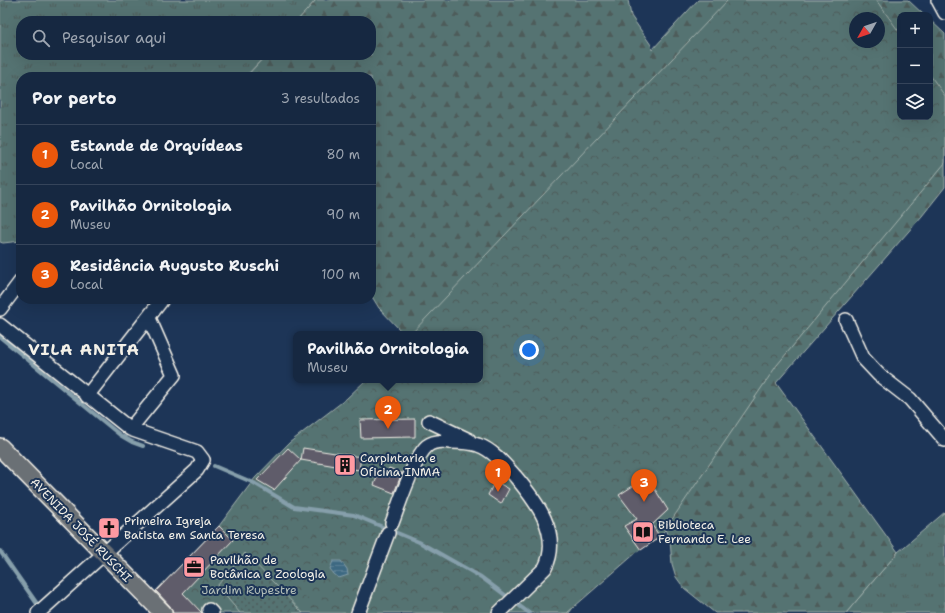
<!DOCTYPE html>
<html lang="pt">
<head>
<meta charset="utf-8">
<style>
  :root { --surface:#162841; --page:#1f3048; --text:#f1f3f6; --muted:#9ea6b1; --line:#35445a; --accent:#ea580c }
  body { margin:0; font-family:"Shantell Sans",sans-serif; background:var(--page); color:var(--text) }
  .controls { position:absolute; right:12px; top:12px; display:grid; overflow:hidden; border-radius:8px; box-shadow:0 4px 16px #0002 }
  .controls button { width:36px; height:36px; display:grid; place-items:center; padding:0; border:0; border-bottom:1px solid var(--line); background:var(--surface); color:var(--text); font:20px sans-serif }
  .compass { position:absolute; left:849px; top:12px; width:36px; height:36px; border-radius:50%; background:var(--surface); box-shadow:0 4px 16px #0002; rotate:230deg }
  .you { position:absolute; left:529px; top:350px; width:14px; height:14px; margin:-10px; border:3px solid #fff; border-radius:50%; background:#1a73e8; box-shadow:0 0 0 6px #1a73e833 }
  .badge { display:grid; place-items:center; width:26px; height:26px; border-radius:50%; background:var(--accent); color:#fff; font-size:13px; font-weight:700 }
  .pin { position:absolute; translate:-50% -33px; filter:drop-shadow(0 1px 2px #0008) }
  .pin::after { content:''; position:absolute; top:21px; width:14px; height:12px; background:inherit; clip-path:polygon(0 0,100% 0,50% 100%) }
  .popup { position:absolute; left:293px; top:331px; width:190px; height:52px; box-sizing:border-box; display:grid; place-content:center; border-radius:8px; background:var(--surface); filter:drop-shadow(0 1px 3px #0005); font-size:13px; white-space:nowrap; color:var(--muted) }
  .popup b { font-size:15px; color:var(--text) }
  .popup::after { content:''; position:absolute; left:50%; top:100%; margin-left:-8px; border:8px solid transparent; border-top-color:var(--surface) }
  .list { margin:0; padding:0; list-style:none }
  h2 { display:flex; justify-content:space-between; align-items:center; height:52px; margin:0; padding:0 16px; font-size:17px }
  h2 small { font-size:13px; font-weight:400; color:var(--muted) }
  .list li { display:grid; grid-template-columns:26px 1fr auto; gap:12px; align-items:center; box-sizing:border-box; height:60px; padding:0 16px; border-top:1px solid var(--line) }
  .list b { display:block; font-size:15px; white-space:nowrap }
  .list p { margin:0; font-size:13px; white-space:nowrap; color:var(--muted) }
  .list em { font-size:13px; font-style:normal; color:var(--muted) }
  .icon { flex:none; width:22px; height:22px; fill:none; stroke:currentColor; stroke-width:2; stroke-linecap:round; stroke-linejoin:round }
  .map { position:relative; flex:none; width:945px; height:613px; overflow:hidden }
  .search { position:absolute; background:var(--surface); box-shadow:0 4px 16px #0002; left:16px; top:16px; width:360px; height:44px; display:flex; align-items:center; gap:10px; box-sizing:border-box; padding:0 14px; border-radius:16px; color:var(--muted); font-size:15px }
  .panel { position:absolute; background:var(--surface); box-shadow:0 4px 16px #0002; left:16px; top:72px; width:360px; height:232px; border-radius:16px }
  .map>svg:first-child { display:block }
  .grass { fill:url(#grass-tufts); stroke:#a4b2ad }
  .forest { fill:url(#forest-firs); stroke:#a4b2ad; fill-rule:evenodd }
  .park { fill:url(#park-crowns); stroke:#a4b2ad; fill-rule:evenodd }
  .garden { fill:url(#garden-dots); stroke:#a4b2ad }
  .water { fill:url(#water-rules); stroke:#869fab }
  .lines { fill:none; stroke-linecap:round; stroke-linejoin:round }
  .stream { stroke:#869fab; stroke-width:4 }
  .building { fill:#5f5c6b; stroke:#f4f1e8 }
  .minor-casing { stroke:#f4f1e8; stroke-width:16 }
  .major-casing { stroke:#f4f1e8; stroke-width:20 }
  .minor { stroke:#1d3557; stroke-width:13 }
  .major { stroke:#6b6f75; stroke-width:17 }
  .labels { text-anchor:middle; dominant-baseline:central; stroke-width:4; stroke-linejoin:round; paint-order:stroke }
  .poi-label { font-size:12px; fill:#f4f1e8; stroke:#1d3557; text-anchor:start }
  .street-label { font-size:12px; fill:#f4f1e8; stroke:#1d3557 }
  .park-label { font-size:12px; fill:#b4bfb9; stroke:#1d3557 }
  .district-label { font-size:16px; font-weight:bold; letter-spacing:1px; fill:#f4f1e8; stroke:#1d3557 }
</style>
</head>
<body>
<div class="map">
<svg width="945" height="613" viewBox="0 0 945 613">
  <defs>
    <pattern id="grass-tufts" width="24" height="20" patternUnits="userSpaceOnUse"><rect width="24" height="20" fill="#557372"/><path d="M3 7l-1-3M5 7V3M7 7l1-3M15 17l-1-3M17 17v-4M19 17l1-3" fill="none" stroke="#4e5b5a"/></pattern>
    <pattern id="forest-firs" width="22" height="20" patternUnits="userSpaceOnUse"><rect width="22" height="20" fill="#557372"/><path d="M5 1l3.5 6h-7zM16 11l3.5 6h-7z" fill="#4e5b5a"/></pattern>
    <pattern id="park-crowns" width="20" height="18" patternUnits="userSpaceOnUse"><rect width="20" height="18" fill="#557372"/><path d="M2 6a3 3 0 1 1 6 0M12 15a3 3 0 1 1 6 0" fill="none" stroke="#4e5b5a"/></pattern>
    <pattern id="garden-dots" width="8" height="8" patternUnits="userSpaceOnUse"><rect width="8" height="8" fill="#557372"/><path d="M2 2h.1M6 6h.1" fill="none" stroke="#4e5b5a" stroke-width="1.8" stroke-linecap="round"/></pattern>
    <pattern id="water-rules" width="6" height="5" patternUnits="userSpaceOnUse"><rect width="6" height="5" fill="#3d6982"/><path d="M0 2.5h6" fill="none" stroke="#5a7f94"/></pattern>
  </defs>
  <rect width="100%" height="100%" fill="#1d3557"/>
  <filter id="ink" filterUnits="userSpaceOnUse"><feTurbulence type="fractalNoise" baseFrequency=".025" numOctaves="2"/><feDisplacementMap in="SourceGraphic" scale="8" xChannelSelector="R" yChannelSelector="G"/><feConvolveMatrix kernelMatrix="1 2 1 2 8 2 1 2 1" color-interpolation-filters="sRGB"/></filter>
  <g filter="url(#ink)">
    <path class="grass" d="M0,0h316l-19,21h-276v34h245l-21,22h-224v164l-18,2 -3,-1z
      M945,512v101h-99l52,-61z"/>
    <path class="forest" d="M316,0h312l3,16 20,29 1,5 46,-50h210l16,15h-24v102h30v-97l15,14v153l-23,29 -146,167 122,169 -52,61h-131l-31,-25 -8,-11 -4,-13 -2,-24 -7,-15 -65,50 -29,38h-30l-59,-233v-46h-80v-4l-21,-22 -8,-13v-218h-125l20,-22h105v-34h-74zM855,18h24v24h-24z"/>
    <path class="park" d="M728,0h148l24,33v84h30v-42l15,21v67l-168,202 -117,172 -23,15 -70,61h-394l-20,-19 66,-68 36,-48 34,-35 57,-44 20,-19h114v-46h-69zM855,18h24v24h-24z"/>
    <path class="garden" d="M245,553l58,60h-63l-23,-27z"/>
    <path class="water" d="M333,561h8l6,8 1,6 -9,3 -5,-4 -4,-5z"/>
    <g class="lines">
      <path class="stream" d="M0,337l120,98 12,7 11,4
        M214,466l40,17 40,24 60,8 65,27 62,35 48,36
        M0,551l40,57"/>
    </g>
    <path class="building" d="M415,419v18l-54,1 -1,-18z
      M288,448l13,12 2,-12 58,9 -2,13 -58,-10 -27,30 -17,-10z
      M389,468l13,5 -8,20 -20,-8 6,-15 7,3z
      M649,480l19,30 -16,15 8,12 -19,13 -17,-24 13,-7 -18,-24 20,-13 5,6z
      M495,481l14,8 -8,15 -13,-9z
      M219,526l14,14 -50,53 19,20h-29l-3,-7 -14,-15z"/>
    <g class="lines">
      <g class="minor-casing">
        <path id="minor" d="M938,0l7,13
          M0,309l21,-28
          M846,320l17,38 16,17 31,24 35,41
          M0,325l130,104 67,23 6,8 -6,10 -159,143
          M87,396l74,-95
          M429,421l40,19
          M130,429l44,-54 -25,-57
          M392,523c7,-18 22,-66 35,-77 6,-5 17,-5 24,-4 9,0 19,0 27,3 15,5 27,20 37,31 21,25 47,58 30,92l-46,45
          M209,610l3,3
          M358,613l30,-80"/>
      </g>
      <g class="major-casing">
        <path id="major" d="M0,447l163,166"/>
      </g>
      <use href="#minor" class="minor"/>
      <use href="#major" class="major"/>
    </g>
  </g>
  <defs>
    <g id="building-square" transform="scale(1.15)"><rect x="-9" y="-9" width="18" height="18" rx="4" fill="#ff9aa2" stroke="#1d3557"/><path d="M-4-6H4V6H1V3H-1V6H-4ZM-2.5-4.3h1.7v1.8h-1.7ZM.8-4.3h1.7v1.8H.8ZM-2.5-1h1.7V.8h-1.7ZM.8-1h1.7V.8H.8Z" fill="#111"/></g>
    <g id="church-square" transform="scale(1.15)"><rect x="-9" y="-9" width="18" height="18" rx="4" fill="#ff9aa2" stroke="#1d3557"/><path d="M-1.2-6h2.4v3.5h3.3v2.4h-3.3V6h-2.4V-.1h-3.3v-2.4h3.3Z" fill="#111"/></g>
    <g id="library-square" transform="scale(1.15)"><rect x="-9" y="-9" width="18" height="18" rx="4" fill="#ff9aa2" stroke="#1d3557"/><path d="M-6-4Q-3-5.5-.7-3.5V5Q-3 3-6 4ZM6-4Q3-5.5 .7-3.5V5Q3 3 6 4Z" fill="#111"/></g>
    <g id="office-square" transform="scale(1.15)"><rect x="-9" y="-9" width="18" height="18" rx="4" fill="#ff9aa2" stroke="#1d3557"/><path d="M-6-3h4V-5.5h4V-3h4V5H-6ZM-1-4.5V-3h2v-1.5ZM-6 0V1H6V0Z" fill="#111"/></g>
  </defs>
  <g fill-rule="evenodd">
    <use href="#building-square" x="345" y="465"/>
    <use href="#church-square" x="109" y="528"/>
    <use href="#library-square" x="643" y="532"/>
    <use href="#office-square" x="194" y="567"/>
  </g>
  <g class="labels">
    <g class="poi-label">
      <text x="360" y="458">Carpintaria e<tspan x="360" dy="14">Oficina INMA</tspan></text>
      <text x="124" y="521">Primeira Igreja<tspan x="124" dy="14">Batista em Santa Teresa</tspan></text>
      <text x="658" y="525">Biblioteca<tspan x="658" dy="14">Fernando E. Lee</tspan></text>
      <text x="210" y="560">Pavilhão de<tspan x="210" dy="14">Botânica e Zoologia</tspan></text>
    </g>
    <g class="street-label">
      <text transform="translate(81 530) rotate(46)">AVENIDA JOSÉ RUSCHI</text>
    </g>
    <g class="park-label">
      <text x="249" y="590">Jardim Rupestre</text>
    </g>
    <g class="district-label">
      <text x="84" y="349">VILA ANITA</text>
    </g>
  </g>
</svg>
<div class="controls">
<button>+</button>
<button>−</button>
<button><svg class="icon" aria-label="layers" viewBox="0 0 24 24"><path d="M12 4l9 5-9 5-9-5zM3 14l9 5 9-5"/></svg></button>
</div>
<svg class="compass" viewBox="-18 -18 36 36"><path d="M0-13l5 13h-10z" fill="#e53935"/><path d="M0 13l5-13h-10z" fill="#9ea6b1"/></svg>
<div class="you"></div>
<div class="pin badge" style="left:498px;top:492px">1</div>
<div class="pin badge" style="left:388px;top:429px">2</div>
<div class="popup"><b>Pavilhão Ornitologia</b>Museu</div>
<div class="pin badge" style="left:644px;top:502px">3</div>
<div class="search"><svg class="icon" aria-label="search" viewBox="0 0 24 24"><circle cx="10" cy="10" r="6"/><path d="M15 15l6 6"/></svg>Pesquisar aqui</div>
<section class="panel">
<h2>Por perto<small>3 resultados</small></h2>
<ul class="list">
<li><span class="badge">1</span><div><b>Estande de Orquídeas</b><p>Local</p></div><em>80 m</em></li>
<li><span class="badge">2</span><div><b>Pavilhão Ornitologia</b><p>Museu</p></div><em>90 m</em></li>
<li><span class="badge">3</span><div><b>Residência Augusto Ruschi</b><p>Local</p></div><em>100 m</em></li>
</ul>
</section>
</div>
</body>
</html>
